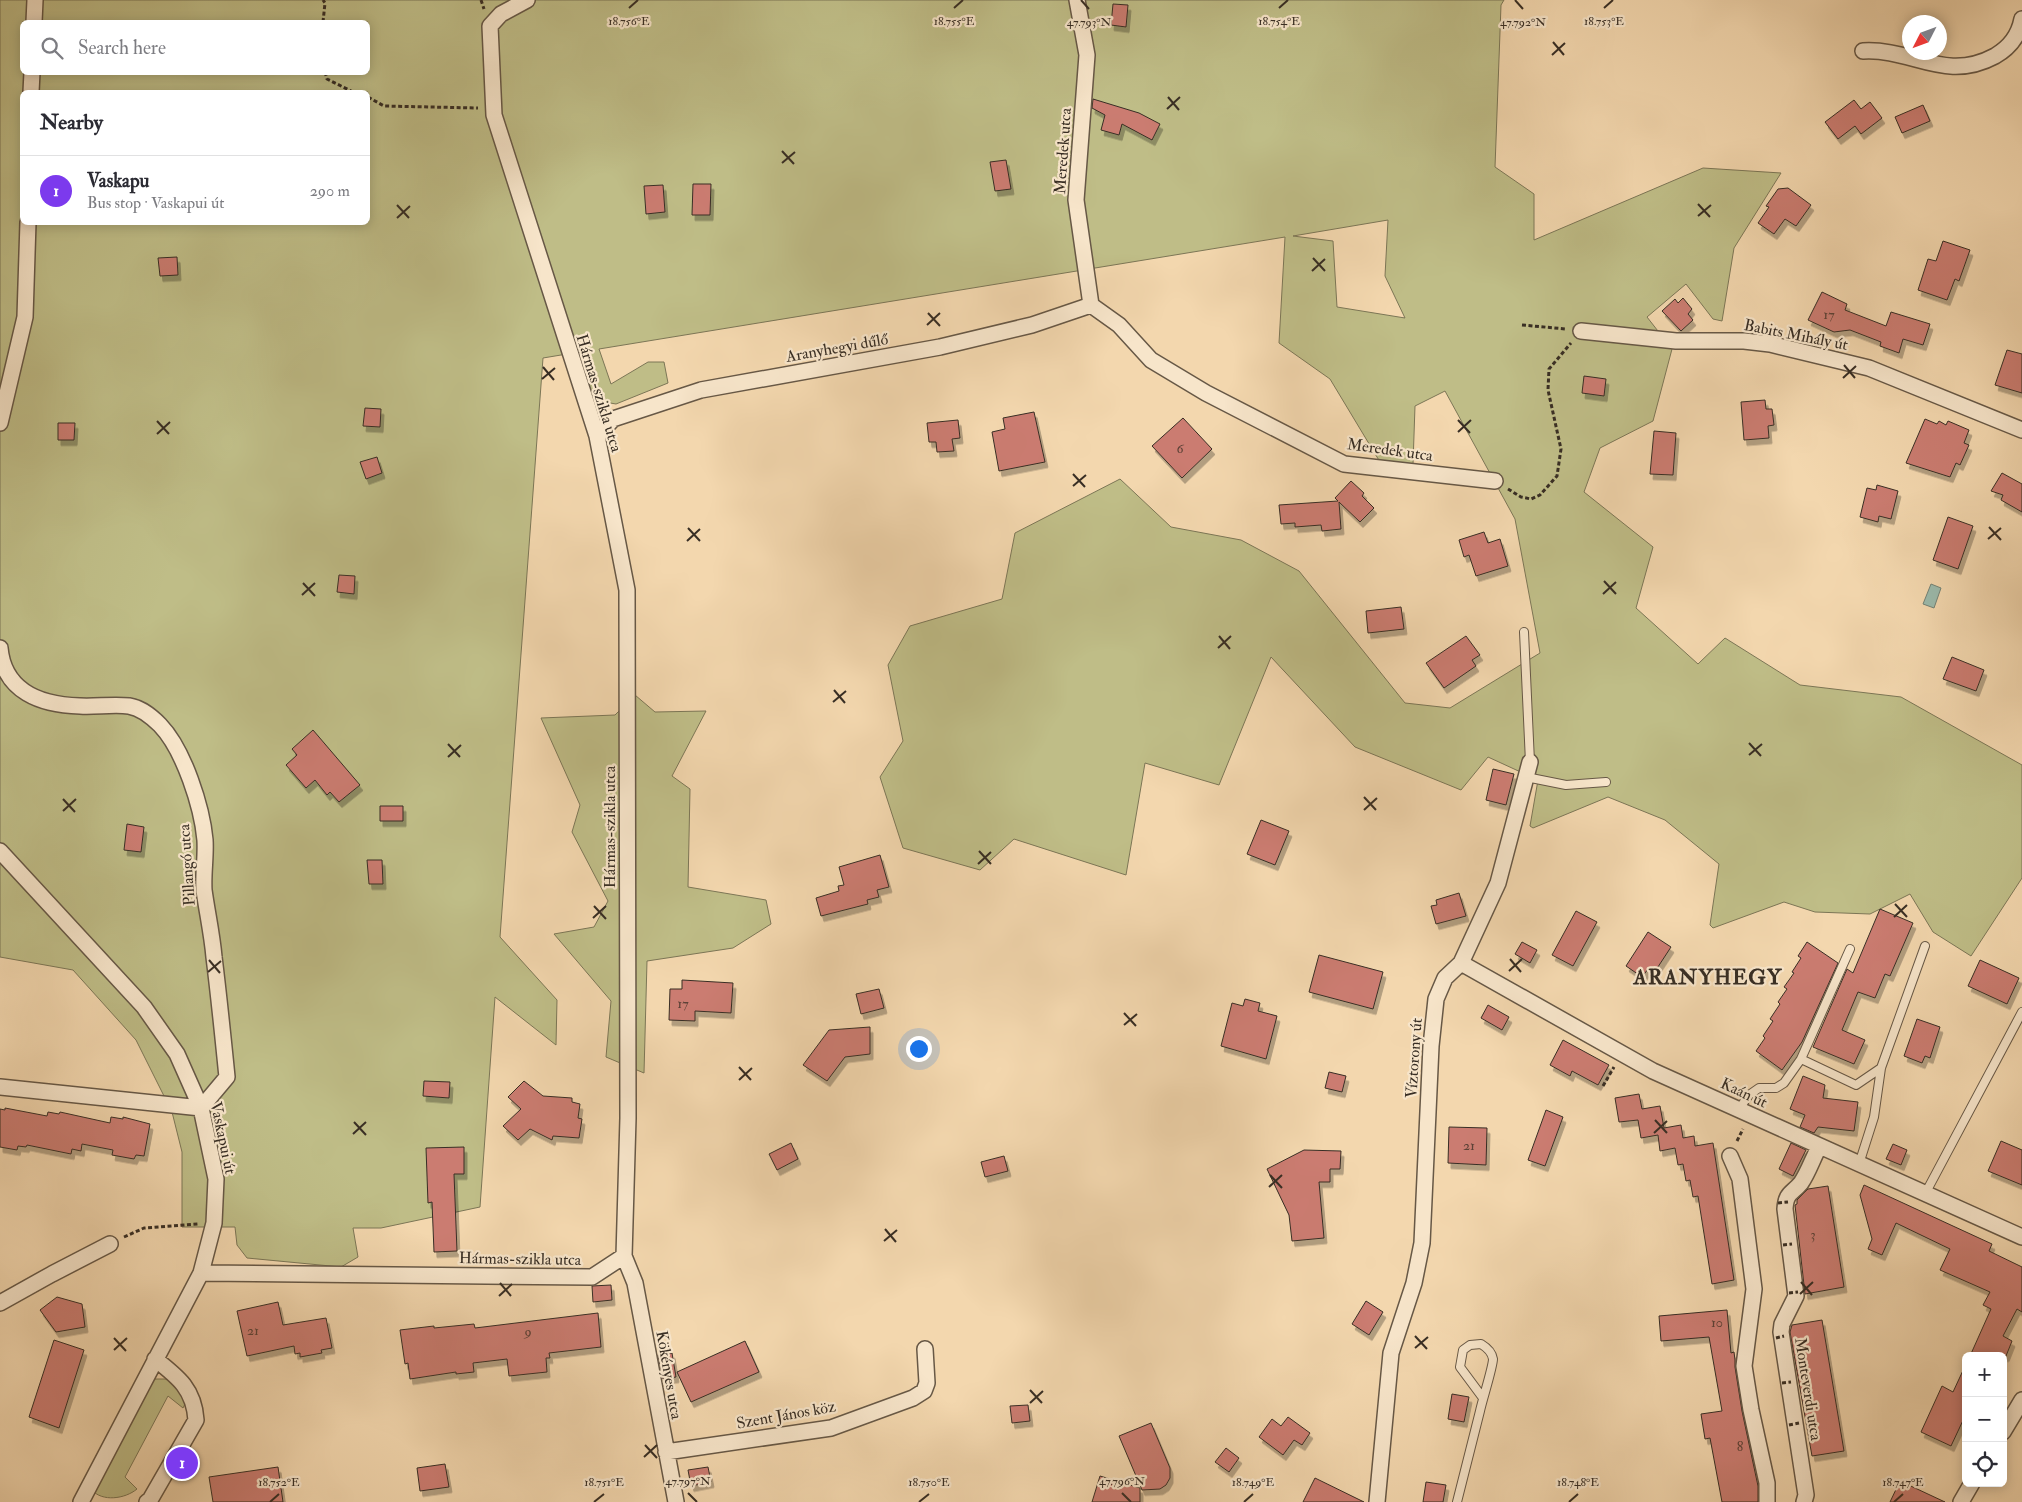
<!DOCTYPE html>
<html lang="en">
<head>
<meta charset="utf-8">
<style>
  :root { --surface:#fff; --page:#f7f7f7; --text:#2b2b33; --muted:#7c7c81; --line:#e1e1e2; --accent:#7c3aed }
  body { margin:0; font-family:"IM FELL Double Pica",serif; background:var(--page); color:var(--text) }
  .controls { position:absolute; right:15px; bottom:15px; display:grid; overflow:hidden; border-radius:8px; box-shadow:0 2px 12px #0003 }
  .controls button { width:45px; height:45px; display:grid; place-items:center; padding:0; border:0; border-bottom:1px solid var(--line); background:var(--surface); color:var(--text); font:25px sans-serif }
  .compass { position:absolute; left:1902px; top:15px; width:45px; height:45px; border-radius:50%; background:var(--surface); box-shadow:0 2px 12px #0003; rotate:228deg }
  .you { position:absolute; left:918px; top:1048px; width:18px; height:18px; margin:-12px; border:4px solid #fff; border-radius:50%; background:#1a73e8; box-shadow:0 0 0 8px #1a73e833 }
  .badge { display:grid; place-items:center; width:32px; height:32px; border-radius:50%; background:var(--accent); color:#fff; font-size:16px; font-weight:700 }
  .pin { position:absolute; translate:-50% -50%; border:2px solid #fff; box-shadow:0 1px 5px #0006 }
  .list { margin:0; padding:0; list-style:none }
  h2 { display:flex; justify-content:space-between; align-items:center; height:65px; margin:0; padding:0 20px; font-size:21px }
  h2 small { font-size:16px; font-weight:400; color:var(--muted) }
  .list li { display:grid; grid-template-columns:32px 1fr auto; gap:15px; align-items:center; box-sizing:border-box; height:70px; padding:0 20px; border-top:1px solid var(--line) }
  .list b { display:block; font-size:19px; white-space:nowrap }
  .list p { margin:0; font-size:16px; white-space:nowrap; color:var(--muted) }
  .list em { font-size:16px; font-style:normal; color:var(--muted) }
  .icon { flex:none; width:28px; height:28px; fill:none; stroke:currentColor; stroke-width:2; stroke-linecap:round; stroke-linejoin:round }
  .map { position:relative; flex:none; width:2022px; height:1502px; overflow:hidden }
  .search { position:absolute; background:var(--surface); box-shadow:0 2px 12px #0003; left:20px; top:20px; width:350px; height:55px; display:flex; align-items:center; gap:12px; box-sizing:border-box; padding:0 18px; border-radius:8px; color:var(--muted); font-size:19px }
  .panel { position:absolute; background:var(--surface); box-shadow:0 2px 12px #0003; left:20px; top:90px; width:350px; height:135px; border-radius:8px }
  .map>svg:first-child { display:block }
  .green { fill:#bfbd87; stroke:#7c7656; fill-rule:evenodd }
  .water { fill:#9bbaac; stroke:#738276 }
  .building { fill:#cb7c71; stroke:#382e24; filter:url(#shadow) }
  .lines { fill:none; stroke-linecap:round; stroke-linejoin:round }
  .service-casing { stroke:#675846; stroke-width:10 }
  .minor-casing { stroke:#675846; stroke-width:18 }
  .path { stroke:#382e24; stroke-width:3; stroke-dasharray:4 2.5; stroke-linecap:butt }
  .service { stroke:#f7e5ca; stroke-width:8 }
  .minor { stroke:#f7e5ca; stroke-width:15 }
  .path-bridge { stroke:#382e24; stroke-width:3; stroke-dasharray:4 2.5; stroke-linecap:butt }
  .ticks { fill:none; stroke:#382e24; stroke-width:2 }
  .labels { text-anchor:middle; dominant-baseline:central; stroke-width:4.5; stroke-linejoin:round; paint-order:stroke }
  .number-label { font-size:14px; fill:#5d4237 }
  .street-label { font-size:16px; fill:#382e24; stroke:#f7e5ca }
  .district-label { font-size:21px; font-weight:bold; letter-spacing:1px; fill:#382e24; stroke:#f7e5ca }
  .ticks-label { font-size:12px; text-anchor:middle; fill:#382e24; stroke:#f7e5ca; stroke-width:4.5; stroke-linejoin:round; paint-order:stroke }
</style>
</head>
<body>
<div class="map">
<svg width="2022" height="1502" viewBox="0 0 2022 1502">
  <defs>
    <filter id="shadow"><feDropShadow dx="3" dy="5.5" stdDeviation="0" flood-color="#0004"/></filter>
  </defs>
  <rect width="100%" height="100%" fill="#f3d7ae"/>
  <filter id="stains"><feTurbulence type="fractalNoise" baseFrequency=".004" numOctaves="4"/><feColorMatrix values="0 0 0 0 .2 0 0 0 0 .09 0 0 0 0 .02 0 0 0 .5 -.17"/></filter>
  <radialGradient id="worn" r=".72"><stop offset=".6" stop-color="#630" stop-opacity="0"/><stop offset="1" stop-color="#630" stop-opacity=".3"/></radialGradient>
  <path class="green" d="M0,0h1504l-3,5 -6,162 39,27v46l169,-72 78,5 -47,75 -12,73 -9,-2 -27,-35 -39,33 25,32 -19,72 -53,27 -16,44 69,55 -17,61 62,56 27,-26 75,47 101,12 121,68v113l-51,78 -38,-24 -23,-38 -40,20 -55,-2 -31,-10 -71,26 -3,-3 9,-61 -54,-44 -57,-23 -75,31 -3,-2 8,-46 -50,-23 -27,33 -106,-43 -84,-90 -52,128 -74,-22 -19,112 -112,-36 -34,31 -77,-22 -23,-71 23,-36 -15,-76 22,-39 92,-27 13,-66 105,-54 51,48 70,13 58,31 106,132 45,5 90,-55 -25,-134 -70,-128 -30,15 -2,58 -33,-2 -50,-83 -51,-36 6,-106 -686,112 12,35 37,-22h16l4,21 -52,21 -23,-4 -14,-48 -36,6 -43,579 57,63 -1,45 -61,-48 -15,210 -99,21h-28l5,29 -17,10 -94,-9 -10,-13 -2,-18h-53v-75l-10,-40 -36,-72 -63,-70 -73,-13zM22,22h346v50h-346zM22,92h346v130h-346zM1388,220l-3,56 20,42 -68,-11 -4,-66 -40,-5z
    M635,695l20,17 51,-1 -34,65 18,13 -2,98 78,13 5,24 -38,24 -86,13 -3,112 -38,-16 5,-56 -57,-67 40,-7 14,-26 -36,-69 8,-27 -39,-87 74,-3z
    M154,1379h17l16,21 -4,8 -15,-12 -43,81 12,12c-12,10 -35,13 -45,1z"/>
  <path class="water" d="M1931,584l10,4 -7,20 -11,-4z"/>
  <path class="building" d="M1113,4l15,1 -2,22 -15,-2z
    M1093,99l46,14 21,11 -8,16 -30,-16 -3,11 -18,-5 4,-15 -13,-7z
    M1854,100l7,9 9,-7 12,16 -21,16 -6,-8 -17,13 -13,-17z
    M1923,105l7,16 -28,12 -7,-16z
    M1006,160l5,29 -16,2 -5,-29z
    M693,184h18l-1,31h-18z
    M663,185l2,27 -19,2 -2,-28z
    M1788,188l23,17 -15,21 -11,-7 -11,15 -16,-11 11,-16 -3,-1 12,-17z
    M1943,241l27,9 -11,31 -4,-2 -8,21 -29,-10 10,-31 8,2z
    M177,257l1,18 -18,1 -2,-18z
    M1822,292l25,12 -2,6 41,16 5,-14 39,12 -7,21 -20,-6 -4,14 -19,-7 1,-4 -31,-12 -16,2 -26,-12z
    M1683,298l9,11 -4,5 5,6 -12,11 -19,-20 13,-12 3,4z
    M2007,350l15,4v39l-27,-8z
    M1584,376l22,3 -2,17 -22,-3z
    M1765,400l1,9h6l2,16 -6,1 1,12 -25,2 -3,-38z
    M365,408l16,1 -1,18 -17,-1z
    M1034,412l11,50 -46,9 -7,-39 13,-3 -2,-11z
    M1183,418l29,31 -30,29 -30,-32z
    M1925,419l12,5 2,-3 7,4 2,-4 21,9 -5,13 5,2 -9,20 -4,-2 -6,14 -44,-14z
    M958,420l2,18 -8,1 2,12 -17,1 -1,-10h-7l-2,-19z
    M58,423h17l-1,17h-16z
    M1654,431l22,2 -3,42 -23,-1z
    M377,457l5,16 -16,6 -6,-17z
    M2002,473l20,11v28l-21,-12 2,-5 -12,-4z
    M1351,481l13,12 -2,3 12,12 -14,14 -21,-20 2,27 -19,2 -1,-6 -26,2v-4l-14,1 -2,-19 59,-4 -3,-3z
    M1877,485l21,6 -7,28 -12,-3 -1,6 -18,-5 7,-29 9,2z
    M1948,517l25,9 -15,43 -25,-9z
    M1484,532l4,11 12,-4 8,27 -32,10 -7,-21 -5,2 -5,-17z
    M339,575l16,1 -1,18 -17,-2z
    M1401,607l3,22 -36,4 -2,-22z
    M1466,636l14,19 -8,5 4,6 -32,22 -18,-25z
    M1952,657l32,13 -8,21 -33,-12z
    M313,730l47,55 -21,17 -9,-10 -3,3 -12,-15 -9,8 -20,-23 11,-10 -5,-6z
    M1493,769l21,5 -8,31 -20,-5z
    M380,806h23v15h-23z
    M1261,820l28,11 -14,34 -28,-11z
    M127,824l17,3 -3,25 -17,-2z
    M880,855l9,32 -12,3 2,7 -12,3 1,4 -47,12 -5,-18 23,-7 -1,-5 6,-1 -5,-18z
    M367,860h15l1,24h-14z
    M1459,893l7,23 -30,8 -5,-18 6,-1 -1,-5z
    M1880,909l33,14 -23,53 -5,-2 -10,24 -17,-6 -16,38 23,10 -11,24 -41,-17 34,-78 6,4z
    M1576,911l21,11 -24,44 -21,-11z
    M1648,932l23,15 -17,26 -6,-4 -6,8 -16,-11z
    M1522,942l15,8 -7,13 -15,-9z
    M1807,942l31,21 -36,79 -20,28 -26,-19 9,-13 -2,-2 10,-15 -3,-2 10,-15 -2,-2 9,-13 -3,-2 10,-14 -2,-1 9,-14 -3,-2z
    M1319,955l64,17 -10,37 -64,-17z
    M1980,960l39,18 -12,26 -39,-18z
    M682,980l51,3 -2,30 -36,-2v10l-26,-1 1,-31h12z
    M879,989l5,19 -23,6 -5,-20z
    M1245,999l15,4 -2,8 19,5 -11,43 -45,-13 11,-43 11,3z
    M1488,1005l21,12 -7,13 -21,-12z
    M1917,1019l23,8 -10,31 -5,-2 -3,7 -18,-7z
    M870,1027v27l-25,3 -18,24 -24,-16 26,-35z
    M1563,1040l46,25 -11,20 -26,-14 -2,5 -20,-11z
    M1329,1072l17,4 -4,16 -17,-4z
    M1803,1076l22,9 -2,13 35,4 -4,29 -36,-4 -4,6 -14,-6 5,-12 -15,-6z
    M424,1081l26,1 -1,16 -26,-2z
    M524,1081l19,15 29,2v4l8,2 -2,14 4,1 -3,19 -26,-2 -1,4 -22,-11 -12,11 -15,-14 18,-17 -13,-12z
    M1639,1094l3,15 18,-3 4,22 17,-3 2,13 11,-2 1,10 18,-3 21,137 -22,4 -14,-88 -5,1 -3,-17 -4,1 -3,-17 -5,1 -3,-17 -15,3 -2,-16 -17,3 -3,-18 -19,2 -4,-24z
    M5,1108l42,8 1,-4 11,2 1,-2 50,11 1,-6 12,2v-2l27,7 -6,32 -8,-1 -2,4 -22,-4 1,-5 -31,-6 -1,7 -9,-2 -1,5 -44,-9 -1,2 -8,-1 -1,4 -17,-3v-38l5,1z
    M1546,1110l17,7 -18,49 -17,-6z
    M1449,1127l38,1 -1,37 -38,-2z
    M2001,1141l21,9v35l-34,-14z
    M791,1143l7,16 -21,11 -8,-16z
    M1791,1143l15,7 -13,26 -14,-7z
    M1893,1144l14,6 -6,15 -15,-6z
    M464,1147v27h-10l3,77 -23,1 -2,-50 -4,1 -2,-55z
    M1304,1150l37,1 -1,18h-10v13h-11l5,56 -32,3 -3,-26 -22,-46z
    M1004,1156l4,15 -23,6 -4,-15z
    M1864,1185l128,59 -3,7 33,16v45l-5,-3 -14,27 9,5 -6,15h-36l21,-47 -8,-4 7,-13 -50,-22 10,-21 -54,-26 -14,32 -14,-6 4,-10 -12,-44z
    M1828,1186l16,101 -39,7 -10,-89 2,-1v-4l11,-11z
    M611,1285l1,15 -19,2 -1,-16z
    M57,1297l25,7 3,23 -29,5 -16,-22z
    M1366,1301l17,11 -14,23 -17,-11z
    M278,1302l5,23 43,-7 6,30 -11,2 1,3 -22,4v-4l-5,1 -1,-8 -47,10 -10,-45z
    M1727,1310l4,43 3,-1 1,8v7l7,44 16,75v16h-36l-12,-64 -5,1 -4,-25 21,-3 -13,-74 -48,4 -2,-25z
    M598,1313l3,34 -52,6 1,5h-4l1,14 -38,4 -2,-17 -34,4 1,9 -18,2v-2l-46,7 -2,-16 -3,1 -5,-34 34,-4v2l40,-4 1,4z
    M1822,1320l22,131 -32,5 -22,-124 2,-7z
    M54,1340l30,10 -25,78 -30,-11z
    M745,1341l14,31 -68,30 -14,-30z
    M672,1353l4,24 -13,2 -5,-24z
    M1966,1364v50l-15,32 -30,-14 21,-46 11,6z
    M1452,1394l17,3 -5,25 -16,-3z
    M1028,1405l2,16 -18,2 -2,-17z
    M1288,1417l22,16 -8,12 -8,-5 -11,15 -24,-18 13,-18 9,7z
    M1151,1423l19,45v10l-4,7 -6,4 -18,1 -23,-54z
    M1226,1448l13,10 -10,14 -14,-10z
    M445,1464l4,23 -29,4 -3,-23z
    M278,1467l5,35h-70l-4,-25z
    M708,1467l3,15 -20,4 -3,-16z
    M1100,1476l40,12v14h-48z
    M1315,1478l49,24h-61z
    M1900,1481l45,21h-55z
    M1426,1482l20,3 -3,17h-20z"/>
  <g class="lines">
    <g class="service-casing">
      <path id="service" d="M1524,632l6,130
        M1526,777l40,8 40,-3
        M1850,949l-49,110 55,26 25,-17
        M1739,1109l10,-14 10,-7h17l8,-5 17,-24
        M1859,1164l15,-47 7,-49 44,-122
        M1925,1194l97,-182
        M1457,1502l23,-91c2,-10 13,-44 13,-52 -1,-7 -7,-12 -12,-15l-11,1 -7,5 -3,17 23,31"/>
    </g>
    <g class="minor-casing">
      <path id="minor" d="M527,0l-26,14 -11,12 4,89 103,321 30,154 1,528 -4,138 11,27 41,219
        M1077,0l10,55 -11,145 15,105
        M34,22l1,-22
        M1863,51c49,-3 82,32 132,5 14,-8 24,-21 27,-37
        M31,92l1,-20
        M1091,305l28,20 32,35 55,33 138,71 151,17
        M1581,331l95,10h68l26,3 99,24 153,62
        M0,423l25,-106 3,-95
        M597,436l16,-17 88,-29 239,-43 92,-22 59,-20
        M0,648c4,44 41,57 80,58 16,1 33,-2 49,0 13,2 23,11 31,19 24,25 42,82 45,115 1,17 -2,33 -1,50 3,22 8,44 10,67 5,40 9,80 13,120l-26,31 -201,-21
        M0,851l144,156 33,47 24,54 15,71 -2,44 -13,50 -120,229
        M1461,963l192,108 369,166
        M1730,1156l10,23 14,110 -10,77 7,44 16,73v19
        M201,1273l391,4 32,-21
        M0,1303l52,-29 58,-30
        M2003,1432l19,-32
        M666,1452l165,-24 82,-30 11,-7 3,-8 -2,-34
        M147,1502l3,-2 46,-80c-2,-31 -18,-43 -41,-61
        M1377,1502l14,-149 23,-70 8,-40 9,-197 5,-47 9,-21 16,-15 37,-80 32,-121
        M1804,1502l2,-7 -25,-163 1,-8 14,-28 -11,-87c1,-17 7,-15 16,-26 7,-10 12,-25 18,-36
        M1961,1502l11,-19"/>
    </g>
    <path class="path" d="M481,0l3,9
      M323,22l2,-19 -2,-3
      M325,72l2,7 26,13
      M368,97l16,9 94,2
      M1522,325l44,4
      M1508,489l13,8 10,2 9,-4 17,-19 4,-27 -13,-59 1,-21 22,-26
      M1603,1086l11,-19
      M1737,1141l6,-12
      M124,1237l20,-9 54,-4"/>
    <use href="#service" class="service"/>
    <use href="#minor" class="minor"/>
    <path class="path-bridge" d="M1778,1203l10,-1
      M1783,1245l9,-1
      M1789,1293l9,-1
      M1776,1338l8,-2
      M1782,1383l9,-1
      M1789,1425l10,-2"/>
  </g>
  <path class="ticks" d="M1081,0l8,9M1515,0l8,9M629,8l9,-8M954,8l9,-8M1279,8l9,-8M1604,8l9,-8M1553,42l11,13M1552,55l13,-12M1168,97l11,13M1167,109l13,-12M782,151l12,13M782,163l13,-11M1698,204l12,13M397,205l12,13M1698,216l13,-11M397,218l13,-12M1313,258l12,13M1312,271l13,-12M928,313l12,13M927,325l13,-12M1844,365l11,13M543,367l11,13M1843,378l13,-12M542,379l13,-11M1458,420l12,13M157,421l12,13M1458,432l13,-12M157,434l13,-12M1073,474l12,13M1073,486l13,-11M1989,527l12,13M688,528l12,13M1988,539l13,-11M687,541l13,-12M1604,581l12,13M303,583l12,13M1603,594l13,-12M302,595l13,-12M1219,636l11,13M1218,648l13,-12M834,690l11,13M833,702l13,-11M1749,743l12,13M448,744l12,13M1749,755l13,-11M448,757l13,-12M1364,797l12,13M63,799l12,13M1364,810l13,-12M63,811l13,-12M979,851l12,13M978,864l13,-12M1895,904l12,13M594,906l12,13M1894,917l13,-12M593,918l13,-12M1510,959l11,13M209,960l11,13M1509,971l13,-12M208,972l13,-11M1124,1013l12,13M1124,1025l13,-11M739,1067l12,13M739,1080l13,-12M1655,1120l12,13M354,1122l12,13M1654,1133l13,-12M353,1134l13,-12M1270,1175l12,13M1269,1187l13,-12M885,1229l11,13M884,1241l13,-11M1801,1282l11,13M500,1283l11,13M1800,1294l13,-12M499,1296l13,-12M1415,1336l12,13M114,1338l12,13M1415,1348l13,-11M114,1350l13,-12M1030,1390l12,13M1030,1403l13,-12M645,1445l12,13M644,1457l13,-12M688,1493l9,9M1122,1493l9,9M270,1502l9,-8M594,1502l10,-8M919,1502l10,-8M1244,1502l9,-8M1569,1502l9,-8M1894,1502l9,-8"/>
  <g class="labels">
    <g class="number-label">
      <text x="1829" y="314">17</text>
      <text x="1180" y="448">6</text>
      <text x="683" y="1003">17</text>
      <text x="1469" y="1145">21</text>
      <text x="1813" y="1234">3</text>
      <text x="1717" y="1322">10</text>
      <text x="253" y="1330">21</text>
      <text x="528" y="1331">9</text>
      <text x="1740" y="1446">8</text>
    </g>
    <g class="street-label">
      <text transform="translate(1063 151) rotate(-86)">Meredek utca</text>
      <text transform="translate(1796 335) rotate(11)">Babits Mihály út</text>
      <text transform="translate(837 348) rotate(-10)">Aranyhegyi dűlő</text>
      <text transform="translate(599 393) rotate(73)">Hármas-szikla utca</text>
      <text transform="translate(1390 450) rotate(8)">Meredek utca</text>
      <text transform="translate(610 827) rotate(-90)">Hármas-szikla utca</text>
      <text transform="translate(187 865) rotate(-94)">Pillangó utca</text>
      <text transform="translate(1414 1058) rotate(-86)">Víztorony út</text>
      <text transform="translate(1744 1093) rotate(25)">Kaán út</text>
      <text transform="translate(223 1138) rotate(78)">Vaskapui út</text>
      <text transform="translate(520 1259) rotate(1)">Hármas-szikla utca</text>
      <text transform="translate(669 1375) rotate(80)">Kökényes utca</text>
      <text transform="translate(1808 1389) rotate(81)">Monteverdi utca</text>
      <text transform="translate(786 1415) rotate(-10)">Szent János köz</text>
    </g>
    <g class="district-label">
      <text x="1708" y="977">ARANYHEGY</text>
    </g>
  </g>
  <g class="ticks-label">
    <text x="629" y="25">18.756°E</text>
    <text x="1604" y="25">18.753°E</text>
    <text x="954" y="25">18.755°E</text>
    <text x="1279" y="25">18.754°E</text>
    <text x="1523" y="26">47.792°N</text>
    <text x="1089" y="26">47.793°N</text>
    <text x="688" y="1485">47.797°N</text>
    <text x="1122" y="1485">47.796°N</text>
    <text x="279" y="1486">18.752°E</text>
    <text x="604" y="1486">18.751°E</text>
    <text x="929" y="1486">18.750°E</text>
    <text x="1253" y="1486">18.749°E</text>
    <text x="1578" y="1486">18.748°E</text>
    <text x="1903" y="1486">18.747°E</text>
  </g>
  <rect width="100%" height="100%" filter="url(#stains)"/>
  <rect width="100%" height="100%" fill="url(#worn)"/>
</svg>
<div class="controls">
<button>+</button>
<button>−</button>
<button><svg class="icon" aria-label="locate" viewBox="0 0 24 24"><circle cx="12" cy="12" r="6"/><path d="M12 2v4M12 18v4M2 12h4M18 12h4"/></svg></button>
</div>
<svg class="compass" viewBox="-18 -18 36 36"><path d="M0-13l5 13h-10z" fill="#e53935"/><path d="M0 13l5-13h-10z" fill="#7c7c81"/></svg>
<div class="you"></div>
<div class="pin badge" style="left:182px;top:1463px">1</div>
<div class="search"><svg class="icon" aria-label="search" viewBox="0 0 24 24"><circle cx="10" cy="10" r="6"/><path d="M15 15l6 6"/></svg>Search here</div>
<section class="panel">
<h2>Nearby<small></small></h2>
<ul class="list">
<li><span class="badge">1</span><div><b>Vaskapu</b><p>Bus stop · Vaskapui út</p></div><em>290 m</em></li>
</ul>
</section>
</div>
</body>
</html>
